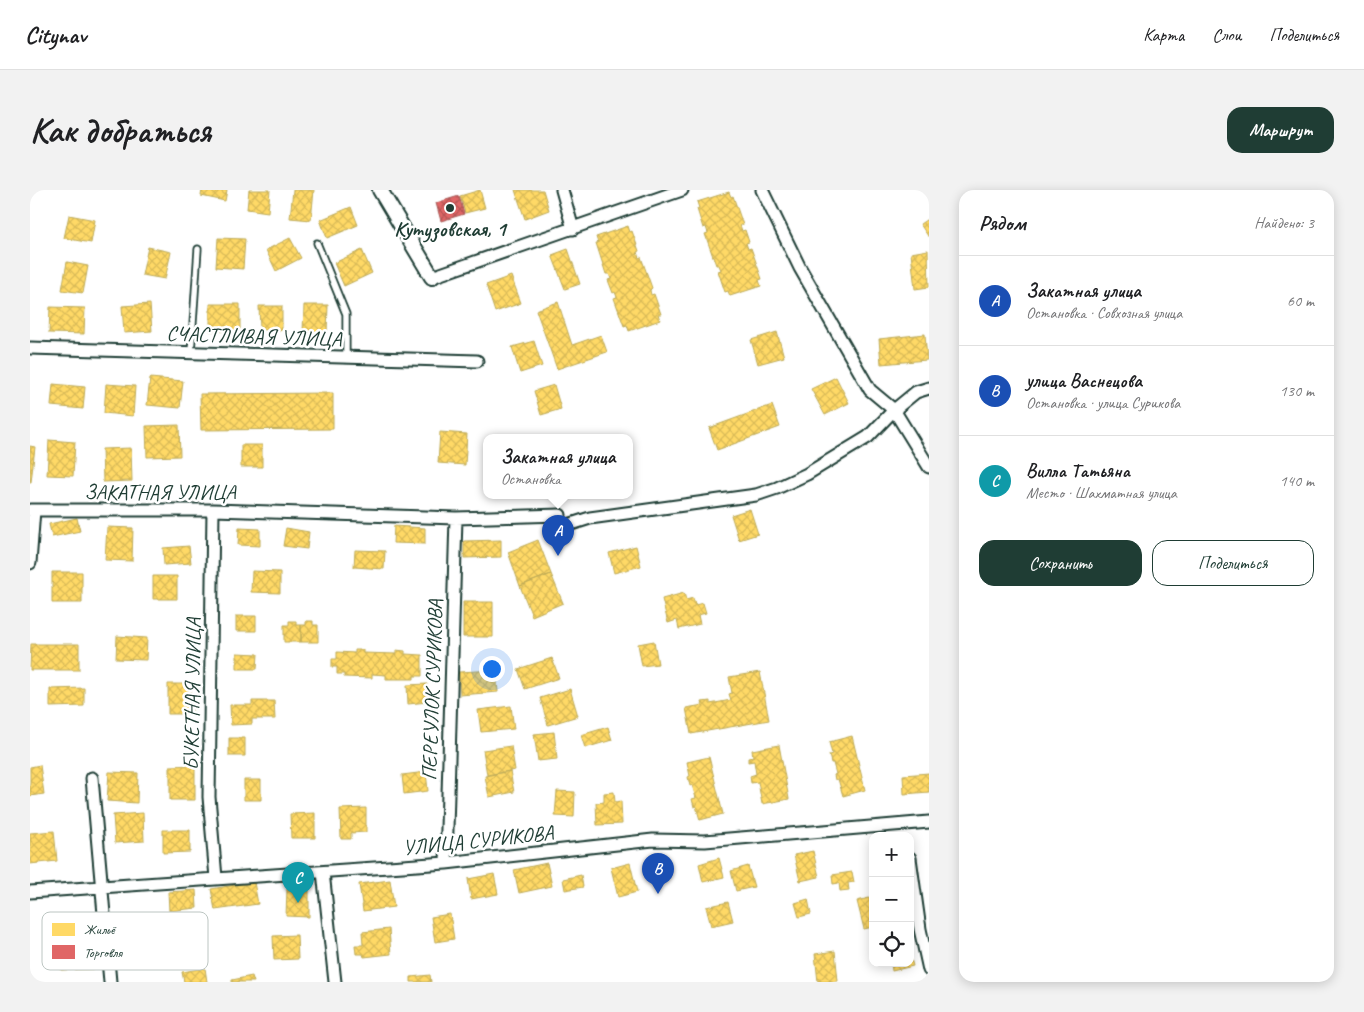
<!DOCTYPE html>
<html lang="ru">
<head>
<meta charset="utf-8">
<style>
  :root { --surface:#fff; --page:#f2f2f2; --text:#202124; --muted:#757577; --line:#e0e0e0; --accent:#1f3d34 }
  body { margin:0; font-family:Caveat,sans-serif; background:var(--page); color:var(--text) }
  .controls { position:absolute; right:15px; bottom:15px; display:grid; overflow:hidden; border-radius:10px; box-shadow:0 2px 12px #0003 }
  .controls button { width:45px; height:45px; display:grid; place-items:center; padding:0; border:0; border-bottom:1px solid var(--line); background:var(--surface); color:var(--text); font:25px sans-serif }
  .you { position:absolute; left:461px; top:478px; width:18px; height:18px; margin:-12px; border:4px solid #fff; border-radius:50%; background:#1a73e8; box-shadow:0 0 0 8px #1a73e833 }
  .badge { display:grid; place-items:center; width:32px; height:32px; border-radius:50%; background:var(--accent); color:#fff; font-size:16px; font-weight:700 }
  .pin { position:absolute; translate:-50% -41px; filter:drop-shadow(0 1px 2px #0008) }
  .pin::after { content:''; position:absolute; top:26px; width:18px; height:15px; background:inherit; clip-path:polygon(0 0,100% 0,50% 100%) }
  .popup { position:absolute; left:453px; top:244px; width:150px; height:65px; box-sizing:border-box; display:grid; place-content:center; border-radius:10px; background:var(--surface); filter:drop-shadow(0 1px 4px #0005); font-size:16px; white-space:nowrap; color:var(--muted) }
  .popup b { font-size:19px; color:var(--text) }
  .popup::after { content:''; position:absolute; left:50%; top:100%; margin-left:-10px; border:10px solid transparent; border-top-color:var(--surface) }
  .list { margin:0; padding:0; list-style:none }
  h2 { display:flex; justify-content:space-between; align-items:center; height:65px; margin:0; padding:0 20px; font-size:21px }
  h2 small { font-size:16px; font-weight:400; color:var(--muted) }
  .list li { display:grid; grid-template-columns:32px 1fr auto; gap:15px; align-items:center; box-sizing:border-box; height:90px; padding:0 20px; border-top:1px solid var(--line) }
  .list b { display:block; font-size:19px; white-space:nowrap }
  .list p { margin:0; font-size:16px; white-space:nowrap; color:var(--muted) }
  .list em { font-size:16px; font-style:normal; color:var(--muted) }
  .actions { display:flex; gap:10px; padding:15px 20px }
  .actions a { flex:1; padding:11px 0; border:1px solid var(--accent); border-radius:15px; text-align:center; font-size:18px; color:var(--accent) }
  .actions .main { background:var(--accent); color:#fff }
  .icon { flex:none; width:28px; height:28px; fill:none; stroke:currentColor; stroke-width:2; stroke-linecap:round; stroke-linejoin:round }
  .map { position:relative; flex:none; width:899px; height:792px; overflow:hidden; border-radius:15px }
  header { display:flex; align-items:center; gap:30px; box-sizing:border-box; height:70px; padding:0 25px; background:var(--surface); border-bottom:1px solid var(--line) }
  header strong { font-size:24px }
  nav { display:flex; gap:28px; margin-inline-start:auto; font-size:18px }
  .intro { display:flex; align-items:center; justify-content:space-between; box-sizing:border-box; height:120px; padding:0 30px }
  h1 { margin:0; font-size:35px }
  .button { padding:12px 22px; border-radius:15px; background:var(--accent); color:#fff; font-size:18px; font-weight:700 }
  main { display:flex; gap:30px; padding:0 30px }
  aside { flex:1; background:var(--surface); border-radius:15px; box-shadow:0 2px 12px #0003 }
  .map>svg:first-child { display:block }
  .homes { fill:url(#homes-cross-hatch); stroke:#bcaa57 }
  .shops { fill:url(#shops-cross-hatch); stroke:#a65a57 }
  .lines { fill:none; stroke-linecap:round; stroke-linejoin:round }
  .service-casing { stroke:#1f3d34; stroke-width:9 }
  .minor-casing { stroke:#1f3d34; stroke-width:15 }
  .tertiary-casing { stroke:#1f3d34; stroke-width:18 }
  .service { stroke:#fff; stroke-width:5.5 }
  .minor { stroke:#fff; stroke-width:11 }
  .tertiary { stroke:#fff; stroke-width:14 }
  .poi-dot { fill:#1f3d34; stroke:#fff; stroke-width:2 }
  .labels { text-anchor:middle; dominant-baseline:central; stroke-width:5; stroke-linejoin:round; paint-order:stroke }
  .poi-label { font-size:21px; font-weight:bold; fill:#1f3d34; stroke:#fff }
  .street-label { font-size:21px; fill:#1f3d34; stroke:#fff }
  .key { fill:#fff; stroke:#bcc5c2; stroke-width:1 }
  .key-label { font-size:14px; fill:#1f3d34 }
</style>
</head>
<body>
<header>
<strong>Citynav</strong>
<nav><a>Карта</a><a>Слои</a><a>Поделиться</a></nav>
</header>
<div class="intro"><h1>Как добраться</h1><a class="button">Маршрут</a></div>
<main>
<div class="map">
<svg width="899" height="792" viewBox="0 0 899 792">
  <defs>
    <pattern id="homes-cross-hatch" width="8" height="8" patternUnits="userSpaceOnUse" patternTransform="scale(1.25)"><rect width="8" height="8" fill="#ffd966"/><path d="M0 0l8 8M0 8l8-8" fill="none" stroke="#dabb59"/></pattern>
    <pattern id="shops-cross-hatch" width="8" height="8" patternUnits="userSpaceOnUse" patternTransform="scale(1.25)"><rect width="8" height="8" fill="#e06666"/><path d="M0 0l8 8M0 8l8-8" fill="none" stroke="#b55555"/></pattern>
  </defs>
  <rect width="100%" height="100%" fill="#fff"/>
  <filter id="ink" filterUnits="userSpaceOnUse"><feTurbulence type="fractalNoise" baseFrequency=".02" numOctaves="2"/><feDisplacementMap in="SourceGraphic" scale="10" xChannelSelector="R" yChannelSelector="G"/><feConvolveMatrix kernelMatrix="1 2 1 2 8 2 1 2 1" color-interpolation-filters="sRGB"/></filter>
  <g filter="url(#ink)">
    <path class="homes" d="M172,0h25l-2,11 -24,-5z
      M219,0h21l-2,22 -21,-3z
      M263,0h21l-3,30 -21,-2z
      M450,0l5,18 -20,5 -5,-17z
      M485,0h28l6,20 -24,9z
      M699,2l2,5 2,-1 10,29h-3l2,6 3,-1 4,12 -3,1 2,6 3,-1 11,31 -3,1 2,6 -31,10 -2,-5 -3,1 -7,-21 3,-1 -2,-5h-3l-11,-31 3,-1 -2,-6 -3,1 -6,-19 2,-1 -2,-6z
      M321,17l7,18 -31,13 -7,-18z
      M39,25l26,5 -4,23 -27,-5z
      M899,28v18h-1l-8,-12z
      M598,36l2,6 2,-1 7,20 -2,1 2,6 2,-1 11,31 -2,2 1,5 3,-1 7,20h-3l2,6 -31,11 -2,-6 -3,1 -10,-28 3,-1 -2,-5 -2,1 -5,-13 3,-1 -2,-5h-3l-10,-31h2l-2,-6z
      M188,48l27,1 -2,30 -27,-2z
      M260,48l11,20 -25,13 -10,-21z
      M118,57l23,5 -6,27 -23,-4z
      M538,59l12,35 -15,5 -13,-34z
      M332,60l10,23 -28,13 -10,-23z
      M898,60l1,37 -14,2 -4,-36z
      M37,72l21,4 -5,27 -21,-3z
      M481,86l10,27 -26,9 -9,-27z
      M528,112l14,43 29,-10 6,17 -50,17 -21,-59z
      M120,114l2,27 -28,2 -2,-27z
      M180,114h30v27h-30z
      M274,115h24l-1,28 -24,-1z
      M229,116h23v24h-22z
      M20,117l35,1 -1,26 -35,-1z
      M747,142l7,25 -26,7 -7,-24z
      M895,144l2,26 -46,4 -2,-25z
      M504,151l8,25 -22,7 -8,-26z
      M806,187l13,26 -24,12 -14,-26z
      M120,188l33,3 -3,27 -33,-3z
      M23,194l32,3 -2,22 -32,-3z
      M76,194l29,2 -2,30 -29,-3z
      M524,195l7,24 -20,6 -7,-24z
      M303,203v36l-132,1 -1,-36z
      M742,215l8,22 -63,23 -8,-22z
      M149,235l1,31 -33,1 -1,-31z
      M410,242l27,2 -2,31 -27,-2z
      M19,250l26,2 -2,34 -26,-1z
      M211,255h21v22h-21z
      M0,256l5,1 -4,35h-1z
      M101,258l1,33 -29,1 -1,-33z
      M720,319l8,25 -19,6 -8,-25z
      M47,328l3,13 -28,6 -3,-13z
      M364,336l31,2v16l-32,-1z
      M77,337l26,1 -1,33 -27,-1z
      M209,338l21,1v17l-22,-1z
      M256,338l23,4 -2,17 -24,-3z
      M471,350v17l-37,1v-17z
      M508,350l13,34 -31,12 -12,-34z
      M159,356l2,17 -27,2 -1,-17z
      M606,356l5,20 -27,7 -5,-20z
      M325,360l30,1 -1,18 -30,-2z
      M222,381l28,1v21l-29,-1z
      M22,382h30v31h-30z
      M521,384l12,29 -31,13 -12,-30z
      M123,386h24v23h-24z
      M654,403l2,7 7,-2 2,7 8,-2 3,10 -8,2 2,9 -21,5 -2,-9 -9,3 -6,-24z
      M433,412h30v35h-30z
      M206,426h20v15h-20z
      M259,431h7v4h5v17h-17v-17h5z
      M276,431h7v4h5v17h-17v-17h5z
      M87,446l30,2 -1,22 -30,-1z
      M624,451l4,23 -16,2 -4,-22z
      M1,454h48v26h-49z
      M325,460h8v3l33,1v-4l9,1v3l17,1v21h-8v3h-28v-4l-14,-1v4l-28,-1v-3h-7v-7h-5v-8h5v-7l18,1z
      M207,463l21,1 -1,15h-20z
      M522,468l7,20 -34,11 -7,-20z
      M466,480l2,22 -38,3 -1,-23z
      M730,482l9,48 -78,14 -5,-26 17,-3 -1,-3 8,-1v3l21,-4 -2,-6 3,-1 -3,-16z
      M138,494h23l1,30h-24z
      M397,494l1,18 -20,2 -1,-19z
      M54,498v18l-34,1v-18z
      M540,499l8,27 -30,9 -8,-27z
      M222,511h22l1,18h-23v5l-21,1 -1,-20h22z
      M481,516l3,23 -33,3 -3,-22z
      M578,537l4,13 -27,8 -4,-13z
      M524,542l3,27 -19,2 -4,-27z
      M822,546l13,54 -22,6 -5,-17 -3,1 -1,-5 2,-1 -3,-11h-2l-2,-8 3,-1 -3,-12z
      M199,548h16v18h-16z
      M749,555l10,54 -27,5 -4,-22 -7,1 -1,-7 6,-2 -2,-13 -6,1v-4l5,-1 -1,-7z
      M481,556l4,24 -28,5 -4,-25z
      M679,567l14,57 -23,6 -4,-14 -2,1 -2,-8 4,-1 -4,-13 -2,1 -2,-9 2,-1 -3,-14z
      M10,575l4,29 -14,2v-29z
      M165,575v35h-25v-34z
      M480,581l4,21 -25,5 -4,-21z
      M79,582l29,1 -1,30 -30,-2z
      M396,582l2,19 -24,3 -2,-19z
      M899,583v19l-25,2 -1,-19z
      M214,590h17v20h-17z
      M527,601l18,1 -1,25 -19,-1z
      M584,602l1,10 6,-1 1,23 -25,1 -1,-22 8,-1v-9z
      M336,618v24l-15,1v6h-10l-1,-30z
      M113,623l1,28 -29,2 -2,-28z
      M285,623v25h-24l-1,-24z
      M133,640h27v22l-27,1z
      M24,641l3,30 -27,3v-31z
      M783,661l6,26 -19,4 -6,-26z
      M689,668l5,19 -21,5 -4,-18z
      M517,673l5,23 -33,7 -5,-23z
      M600,673l7,29 -19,5 -7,-29z
      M718,676l6,21 -18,4 -5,-20z
      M822,682l2,10 -6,1 1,7 -9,1 -1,-8 -6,1 -1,-9z
      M464,684l4,20 -27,5 -3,-20z
      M551,685l2,12 -18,3 -2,-11z
      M360,690l4,27 -31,4 -4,-27z
      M224,692l4,22 -43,6 -4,-21z
      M257,699l22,1v27l-23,-1z
      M166,700l1,18 -28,3 -1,-19z
      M843,707v30l-9,2 -7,-28z
      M778,709l3,15 -12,3 -4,-14z
      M698,712l5,19 -22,5 -5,-19z
      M420,724l4,25 -19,3 -4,-25z
      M132,730l4,28 -29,4 -4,-28z
      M359,739l2,25 -27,3 -1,-3h-7l-1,-9h8l-1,-13z
      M63,744l1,35 -33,1 -1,-35z
      M267,745l1,24 -24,1 -1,-24z
      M805,761l3,30 -20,1 -3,-28z
      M880,765l3,11 -21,5 -1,-8h19z
      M175,778l2,14h-23l-2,-10z
      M400,785l1,7h-20v-5z
      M222,786l2,6h-22v-2z"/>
    <path class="shops" d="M429,6l5,18 -23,7 -5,-18z"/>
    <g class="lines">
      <g class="service-casing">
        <path id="service" d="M287,53l29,71v44
          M161,163l7,-104"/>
      </g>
      <g class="minor-casing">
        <path id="minor" d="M532,0l11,39
          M732,0l38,78 70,122 24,20 35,57
          M402,87l250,-87
          M0,158l447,13
          M0,320h183l243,8 104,-3
          M183,320l-4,287 7,81
          M535,336l25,-8 166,-23 21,-7 30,-14 61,-37 26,-27 22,-18 13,-4
          M0,373l4,-53
          M62,588l18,204
          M880,668l10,71 9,41
          M416,673l10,-345
          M293,682l12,110
          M0,702l416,-29 207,-23 52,1 224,-19"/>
      </g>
      <g class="tertiary-casing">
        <path id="tertiary" d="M350,0l52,87"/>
      </g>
      <use href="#service" class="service"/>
      <use href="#minor" class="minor"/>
      <use href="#tertiary" class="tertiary"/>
    </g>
  </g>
  <circle class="poi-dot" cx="420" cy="18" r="5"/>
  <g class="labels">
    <g class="poi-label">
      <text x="420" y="39">Кутузовская, 1</text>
    </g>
    <g class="street-label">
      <text transform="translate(224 146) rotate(2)">СЧАСТЛИВАЯ УЛИЦА</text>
      <text x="130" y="302">ЗАКАТНАЯ УЛИЦА</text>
      <text transform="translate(402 500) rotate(-88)">ПЕРЕУЛОК СУРИКОВА</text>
      <text transform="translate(162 504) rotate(-89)">БУКЕТНАЯ УЛИЦА</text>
      <text transform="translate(448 650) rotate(-6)">УЛИЦА СУРИКОВА</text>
    </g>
  </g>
  <rect x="12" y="722" width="166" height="58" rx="8" class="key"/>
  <rect x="22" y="733" width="23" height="13" fill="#ffd966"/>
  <rect x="22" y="755" width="23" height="14" fill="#e06666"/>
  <g class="key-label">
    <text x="54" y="744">Жильё</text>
    <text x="54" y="767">Торговля</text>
  </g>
</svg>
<div class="controls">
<button>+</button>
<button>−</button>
<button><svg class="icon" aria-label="locate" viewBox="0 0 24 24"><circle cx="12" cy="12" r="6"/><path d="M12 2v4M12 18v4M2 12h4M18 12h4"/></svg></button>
</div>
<div class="you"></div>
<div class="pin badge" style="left:528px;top:366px;background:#1a4fb4">A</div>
<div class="popup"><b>Закатная улица</b>Остановка</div>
<div class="pin badge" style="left:628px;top:704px;background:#1a4fb4">B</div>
<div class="pin badge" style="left:268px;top:713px;background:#0f9aa8">C</div>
</div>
<aside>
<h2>Рядом<small>Найдено: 3</small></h2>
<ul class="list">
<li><span class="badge" style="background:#1a4fb4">A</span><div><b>Закатная улица</b><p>Остановка · Совхозная улица</p></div><em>60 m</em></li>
<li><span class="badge" style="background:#1a4fb4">B</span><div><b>улица Васнецова</b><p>Остановка · улица Сурикова</p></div><em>130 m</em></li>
<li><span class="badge" style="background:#0f9aa8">C</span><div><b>Вилла Татьяна</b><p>Место · Шахматная улица</p></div><em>140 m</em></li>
</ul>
<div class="actions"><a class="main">Сохранить</a><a>Поделиться</a></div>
</aside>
</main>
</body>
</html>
